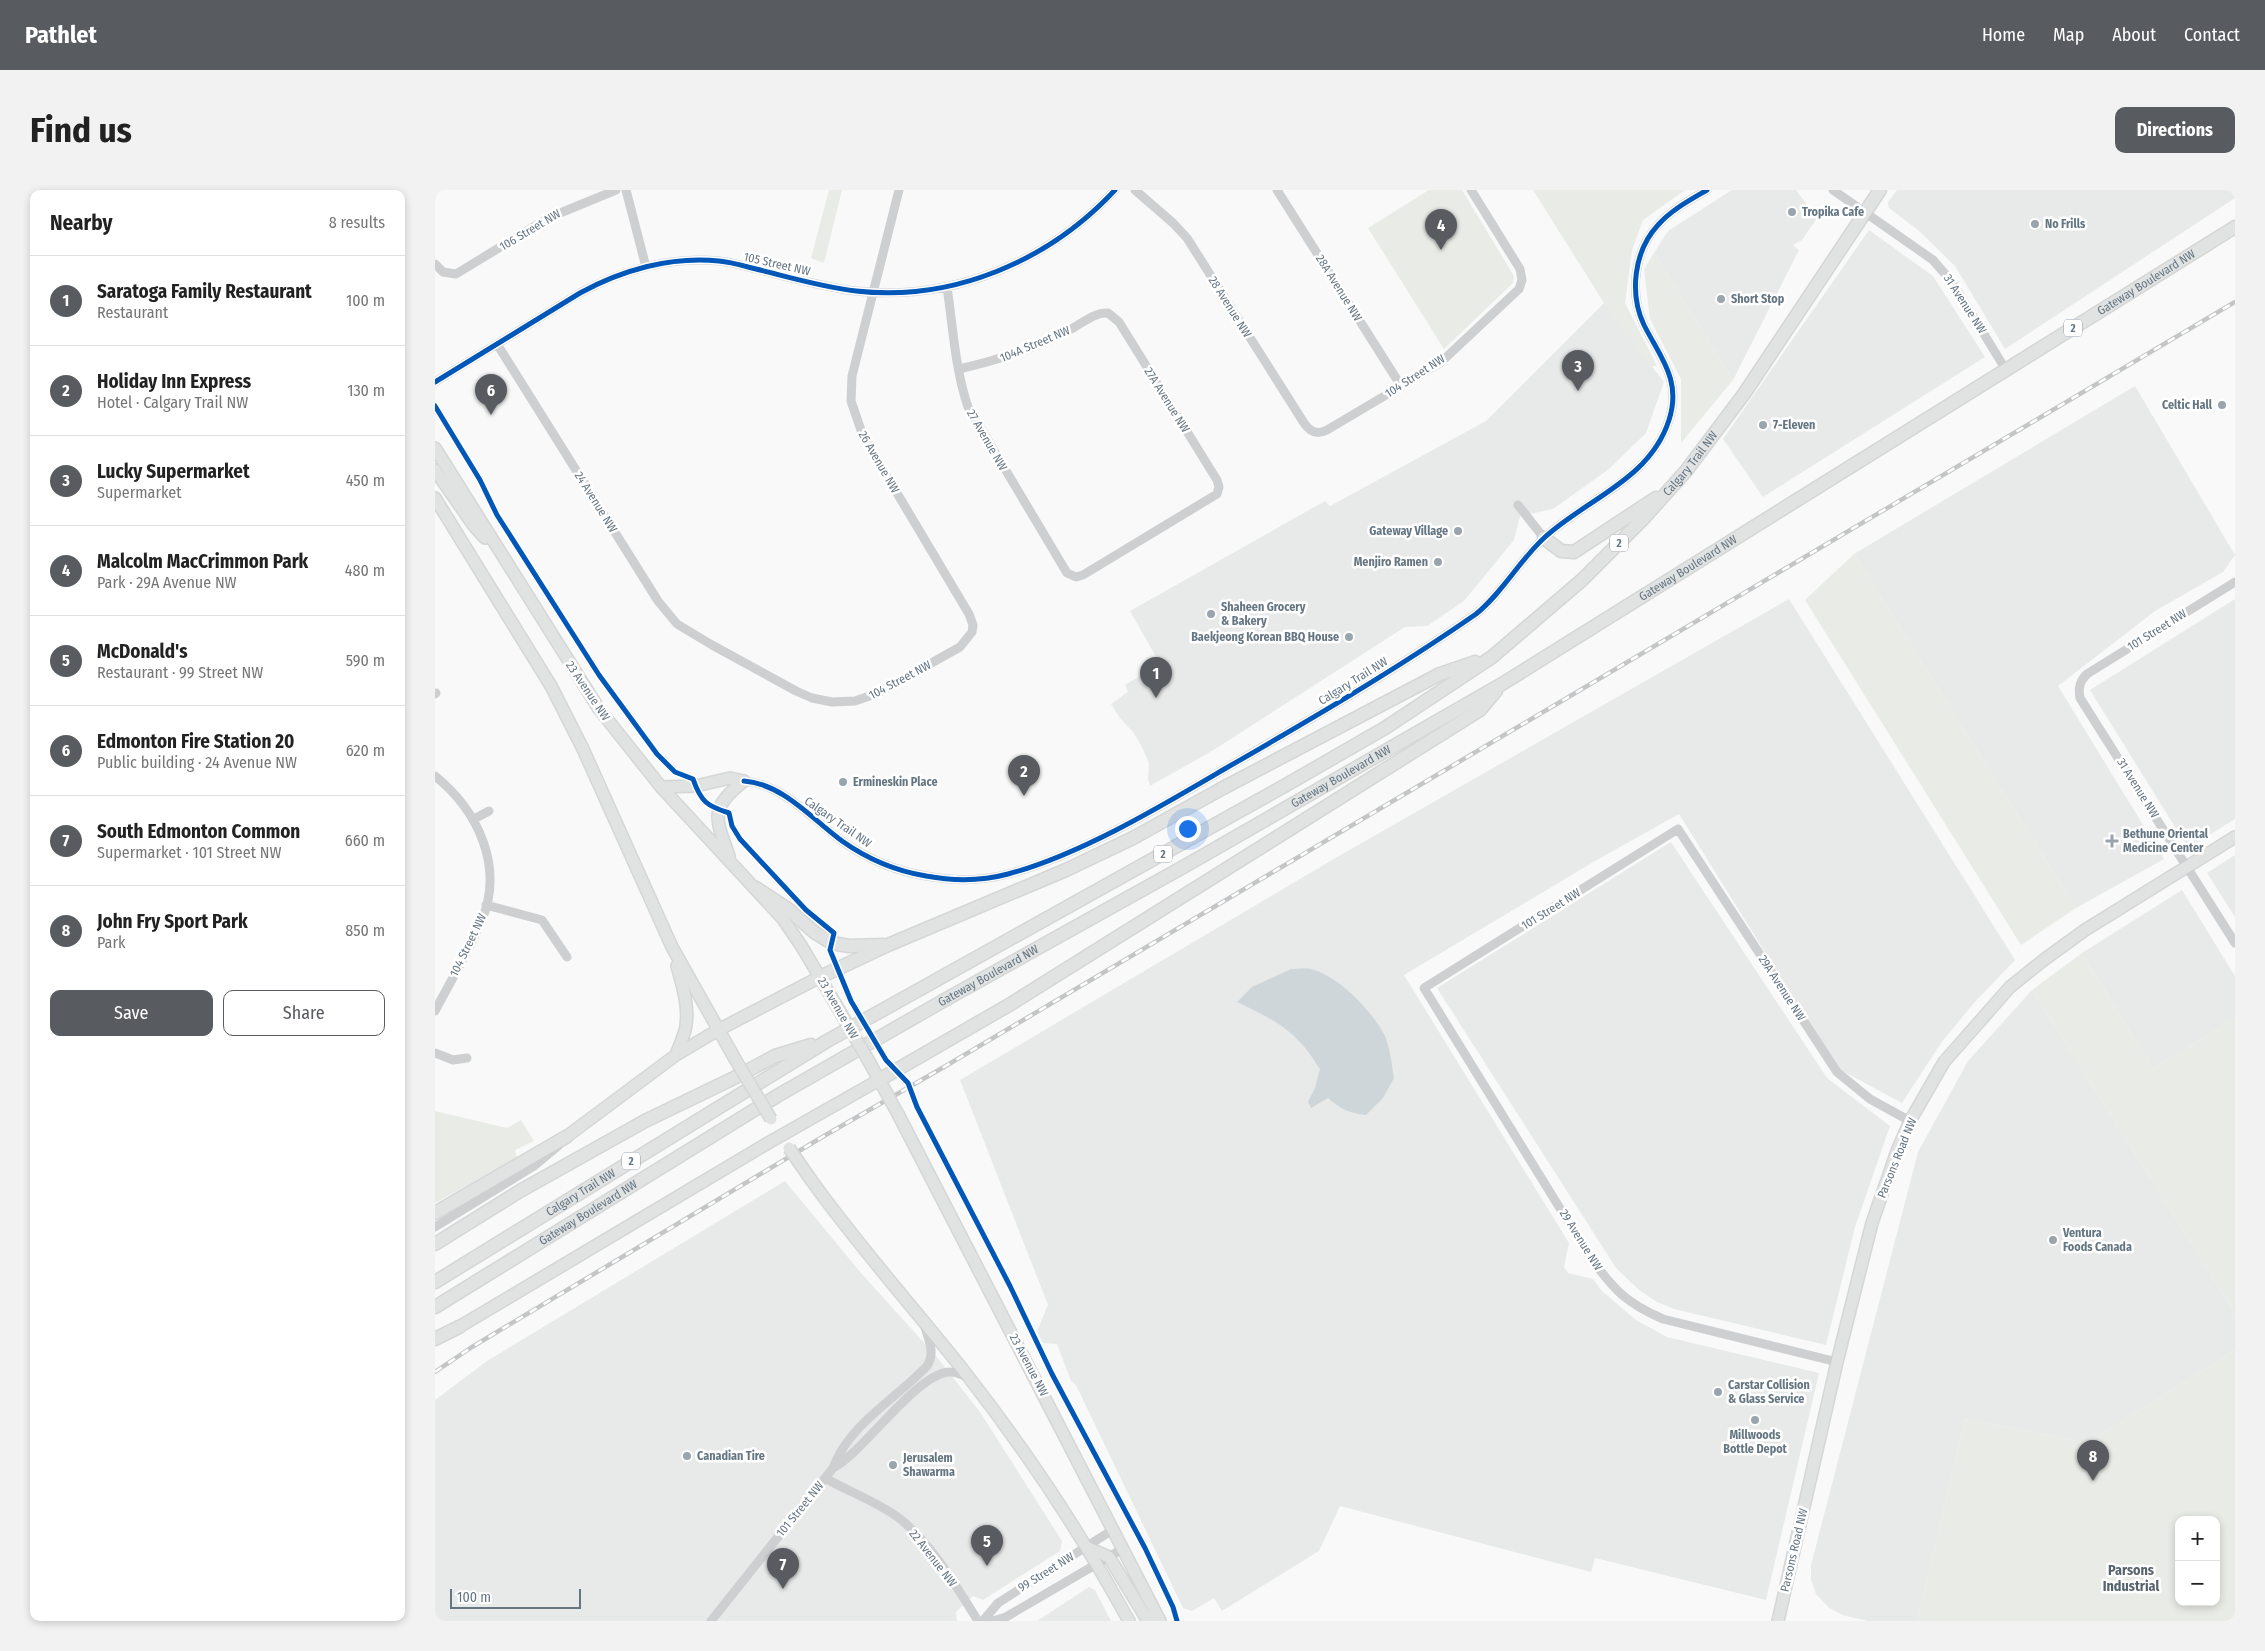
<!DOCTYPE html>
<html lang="en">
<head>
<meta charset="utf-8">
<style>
  :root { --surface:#fff; --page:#f2f2f2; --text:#222; --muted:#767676; --line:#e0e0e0; --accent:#585c60 }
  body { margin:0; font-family:"Fira Sans Condensed",sans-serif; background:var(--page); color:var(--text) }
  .controls { position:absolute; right:15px; bottom:15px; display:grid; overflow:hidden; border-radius:10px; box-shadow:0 2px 8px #0003 }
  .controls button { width:45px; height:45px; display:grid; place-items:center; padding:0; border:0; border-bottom:1px solid var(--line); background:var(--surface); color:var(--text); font:25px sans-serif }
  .scale { position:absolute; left:15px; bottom:12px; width:131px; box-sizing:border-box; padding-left:5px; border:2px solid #657683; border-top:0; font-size:14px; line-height:18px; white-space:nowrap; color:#657683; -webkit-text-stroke:4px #fff; paint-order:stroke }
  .you { position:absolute; left:752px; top:638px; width:18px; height:18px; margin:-12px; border:4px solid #fff; border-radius:50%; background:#1a73e8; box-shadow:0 0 0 8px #1a73e833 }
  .badge { display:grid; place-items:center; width:32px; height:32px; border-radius:50%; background:var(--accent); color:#fff; font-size:16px; font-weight:700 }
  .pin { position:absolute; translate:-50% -41px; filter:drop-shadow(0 1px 2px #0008) }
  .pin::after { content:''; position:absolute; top:26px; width:18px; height:15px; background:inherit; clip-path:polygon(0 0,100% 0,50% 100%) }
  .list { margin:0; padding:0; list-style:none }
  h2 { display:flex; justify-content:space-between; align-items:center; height:65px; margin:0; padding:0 20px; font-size:21px }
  h2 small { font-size:16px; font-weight:400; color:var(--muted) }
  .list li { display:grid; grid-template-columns:32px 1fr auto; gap:15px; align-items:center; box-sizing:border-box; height:90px; padding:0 20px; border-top:1px solid var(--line) }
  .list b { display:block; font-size:19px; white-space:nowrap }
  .list p { margin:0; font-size:16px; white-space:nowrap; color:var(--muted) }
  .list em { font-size:16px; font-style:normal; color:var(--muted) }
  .actions { display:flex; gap:10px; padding:15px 20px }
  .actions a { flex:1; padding:11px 0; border:1px solid var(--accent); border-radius:10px; text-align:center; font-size:18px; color:var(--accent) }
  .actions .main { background:var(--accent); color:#fff }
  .map { position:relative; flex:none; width:1800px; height:1431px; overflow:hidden; border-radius:10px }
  header { display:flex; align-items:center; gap:30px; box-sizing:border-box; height:70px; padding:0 25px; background:var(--accent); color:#fff }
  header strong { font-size:24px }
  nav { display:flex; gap:28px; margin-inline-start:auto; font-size:18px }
  .intro { display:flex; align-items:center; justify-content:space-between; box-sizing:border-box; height:120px; padding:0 30px }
  h1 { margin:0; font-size:35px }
  .button { padding:12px 22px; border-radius:10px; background:var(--accent); color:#fff; font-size:18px; font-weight:700 }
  main { display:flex; gap:30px; padding:0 30px }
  aside { flex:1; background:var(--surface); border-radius:10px; box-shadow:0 2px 8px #0003 }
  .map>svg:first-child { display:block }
  .built { fill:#e8e9e9 }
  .green { fill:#e8ebe6; fill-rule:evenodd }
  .water { fill:#ced6d9 }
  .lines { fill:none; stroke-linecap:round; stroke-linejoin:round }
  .major-casing { stroke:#d5d6d7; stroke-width:14 }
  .highway-casing { stroke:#d5d6d6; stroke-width:15 }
  .minor { stroke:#cecfd0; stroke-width:9 }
  .major { stroke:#e1e2e2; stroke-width:11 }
  .highway { stroke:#e1e2e2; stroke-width:12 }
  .rail-casing { stroke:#c3c5c6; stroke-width:4.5 }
  .rail { stroke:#fff; stroke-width:2.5; stroke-dasharray:8; stroke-linecap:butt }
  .major-bridge-casing { stroke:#d5d6d7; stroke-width:14; stroke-linecap:butt }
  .major-bridge { stroke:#e1e2e2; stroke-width:11 }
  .cycleway-casing { stroke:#fff; stroke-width:8 }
  .cycleway { stroke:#0057b8; stroke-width:5 }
  .poi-dot { fill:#99a4ac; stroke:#fff; stroke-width:2 }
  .labels { text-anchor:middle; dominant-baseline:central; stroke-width:5; stroke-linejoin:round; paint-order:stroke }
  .shield { fill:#fff; stroke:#939fa8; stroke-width:1 }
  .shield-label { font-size:11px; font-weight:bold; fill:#657683 }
  .poi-label { font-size:12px; font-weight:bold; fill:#657683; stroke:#fff; text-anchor:start }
  .street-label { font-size:12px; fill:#657683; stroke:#fff }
  .neighbourhood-label { font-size:14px; font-weight:bold; fill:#57646e; stroke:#fff }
</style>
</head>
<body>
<header>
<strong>Pathlet</strong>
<nav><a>Home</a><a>Map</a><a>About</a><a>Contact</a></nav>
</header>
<div class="intro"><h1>Find us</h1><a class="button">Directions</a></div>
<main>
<aside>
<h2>Nearby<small>8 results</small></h2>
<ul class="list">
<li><span class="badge">1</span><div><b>Saratoga Family Restaurant</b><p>Restaurant</p></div><em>100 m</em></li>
<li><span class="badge">2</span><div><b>Holiday Inn Express</b><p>Hotel · Calgary Trail NW</p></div><em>130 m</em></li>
<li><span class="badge">3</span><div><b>Lucky Supermarket</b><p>Supermarket</p></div><em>450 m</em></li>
<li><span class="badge">4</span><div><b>Malcolm MacCrimmon Park</b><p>Park · 29A Avenue NW</p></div><em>480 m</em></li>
<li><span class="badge">5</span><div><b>McDonald's</b><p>Restaurant · 99 Street NW</p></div><em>590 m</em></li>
<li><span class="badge">6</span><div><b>Edmonton Fire Station 20</b><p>Public building · 24 Avenue NW</p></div><em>620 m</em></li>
<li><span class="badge">7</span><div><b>South Edmonton Common</b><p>Supermarket · 101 Street NW</p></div><em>660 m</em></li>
<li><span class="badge">8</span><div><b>John Fry Sport Park</b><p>Park</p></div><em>850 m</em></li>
</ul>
<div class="actions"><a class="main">Save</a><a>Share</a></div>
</aside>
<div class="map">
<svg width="1800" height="1431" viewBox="0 0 1800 1431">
  <rect width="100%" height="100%" fill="#f9f9f9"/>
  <path class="built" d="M1297,0h64l21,28 -15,22 -9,5 6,5 -66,130 -79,-127 14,-22z
    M1462,0h338v8l-230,151 -50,-83 -37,-36 -29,-22 -1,-6z
    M1434,40l64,46 52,81 -222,140 -40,-58z
    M1169,113l60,79 -18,51 -37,36 -56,40 -33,7 -6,24 -50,61 -37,25 -22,1 -193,124 -62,35 -2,-7 1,-16 -8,-18 -8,-13 -13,-14 -9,-14 17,-12 -3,-7 35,-21 -30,-53 195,-110 5,5 156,-85z
    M1700,196l100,169 -12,17 -68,39 -97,75 106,173 -88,49 -222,-354z
    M1354,409l226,361 -42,44 -32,39 -39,60 -65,-35 -158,-254 -84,47 -191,114 165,268 -5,24 4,6 25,6 9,12 34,29 31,17 152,36 -53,227 -171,-42 -4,14 -251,-66 -21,45 -97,60 -8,-13 -22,13 -9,-3 -107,-223 -5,-4 -14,-37 -14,-1 -6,-12 11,-26 -88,-225 372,-220z
    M1800,409v220l-47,29 -98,-158z
    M1236,652l156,236 63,48 -35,101 -29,118 -152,-36 -17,-7 -18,-12 -23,-22 -179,-280z
    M1800,665v62l-28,-44z
    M1747,700l53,86v42l-82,51 -71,-116z
    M1597,800l203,323v37l-148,93 -122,-24 -48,202h-49l-26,-6 -14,-8 -12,-13 -5,-14v-15l107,-413 50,-91z
    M350,991l76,92 75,83 44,56 82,129 -2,10 -77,49 -10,-4 -17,16 1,9h-522v-221l52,-39z
    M654,1397l6,3 16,31h-74z"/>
  <path class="green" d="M394,0h13l-18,73 -13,-5z
    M994,0h33l52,86 -1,7 -69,66 -76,-121z
    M1098,0h152l-42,30 -11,30 -7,53 32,63h-7l-46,-63z
    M1219,63l79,127 -52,63v-64l-31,-60 -6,-50z
    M1419,364l222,354 -55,37 -216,-345z
    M1647,763l71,116 82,-51v295l-203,-323z
    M0,921l72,17 14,-8 13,21 -19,9 2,8 -82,45z
    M1800,1160v271h-318l48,-202 122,24zM1744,1330h37v82h-37z"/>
  <path class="water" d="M856,779c6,0 14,-1 20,0 28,7 61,42 74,67 5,12 7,29 9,42l-11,20 -17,17c-16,-2 -26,-6 -38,-17l-17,10 -3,-6 7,-14 5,-19c-25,-40 -42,-47 -83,-67l15,-15z"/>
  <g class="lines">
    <g class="major-casing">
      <path id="major" d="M0,258l164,261 62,78 122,132 19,28 33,56
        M0,280l39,56 11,12
        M0,308l116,188 32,63 89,198 63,112
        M226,597l35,-1 34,-8 14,3
        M294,666c-13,-38 -21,-47 15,-75
        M241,865c3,-9 9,-20 10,-30 3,-20 -4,-40 -9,-59
        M432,868l20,36
        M464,926l261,505
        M131,947l110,-82 42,-25 102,-53
        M374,987c49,69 106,132 158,198 60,77 115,160 162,246
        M24,1137l309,-184 111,-63
        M651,1357l23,10 39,64
        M1343,1431l59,-259 35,-139 25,-72 13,-30 34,-59 66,-75 35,-28 40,-29 150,-93"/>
    </g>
    <g class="highway-casing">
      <g id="highway">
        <path d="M1109,348l17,13 13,1 82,-54"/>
        <path d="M321,698l32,21 26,23 18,11 17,3 34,-1"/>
        <path d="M385,787l68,-32 178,-75 67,-32 90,-50 217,-114 35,-12"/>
        <path d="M444,890l130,-75 471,-295 16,-19"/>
        <path d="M0,1023l131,-76"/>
        <path d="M0,1054l85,-53 125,-70 87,-42 43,-23 36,-11"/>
        <path id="s1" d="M0,1092l392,-241 459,-256 99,-57 107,-71 90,-77 61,-61 43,-48 58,-77 136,-204"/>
        <path id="s2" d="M0,1117l342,-211 173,-99 235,-131 317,-182 733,-457"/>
        <path d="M0,1149l24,-12"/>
      </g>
    </g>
    <path class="minor" d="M191,0l20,77
      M700,0l38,33 14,15 117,185c6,9 13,12 23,7l113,-67 79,-74 3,-9 -2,-11 -49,-79
      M842,0l124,196
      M1398,0l100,70 19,22 54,88
      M0,74l8,8 13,2 92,-56 68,-28
      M512,97c6,40 8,82 21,120l99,166 9,4 7,-2 134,-81 2,-7 -2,-7 -98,-158 -11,-9c-13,-1 -24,9 -35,15 -36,20 -74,32 -114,41
      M62,154l161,257 19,23 35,21 84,46 16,7 20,4 23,-1 23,-8 82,-46 12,-15 1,-7 -4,-11 -106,-178 -12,-35 1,-25 47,-186
      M0,192l145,-89c42,-23 91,-37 139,-32 12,1 25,5 37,8 33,8 66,18 100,22 97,11 193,-30 259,-101
      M1083,315l26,33
      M1800,392l-148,92c-7,7 -9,13 -7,24l155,245
      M0,504l1,-1
      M0,586c43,35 70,91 46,146 -13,31 -31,60 -46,89
      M309,591c39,3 68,38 98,60 24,17 54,30 84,35 27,5 56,5 82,-2 71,-19 150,-66 213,-103 87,-50 173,-100 255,-157 27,-22 43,-53 68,-76 42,-39 106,-58 125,-118 13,-40 -9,-63 -25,-95 -15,-32 -10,-74 14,-100 13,-15 32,-25 49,-35
      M39,629l15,-8
      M51,715l56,15 25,37
      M0,863l18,7 14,-2
      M0,1037l99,-61 24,-20
      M1402,1172l-174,-43c-37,-16 -49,-29 -73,-62l-166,-269 254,-159 159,243 33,27 40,22
      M398,1278c31,-16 86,-98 118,-96 6,0 12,3 18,6
      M390,1288c24,14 51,23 74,40 33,26 57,68 79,103
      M276,1431l122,-153c16,-44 63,-69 94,-102 9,-13 1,-28 -3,-42
      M548,1431l15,-18 116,-74
      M558,1431l13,-4 118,-69"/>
    <use href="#major" class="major"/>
    <use href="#highway" class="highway"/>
    <g class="rail-casing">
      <path id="rail" d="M0,1182l37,-25 352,-211 120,-69 1291,-765"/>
    </g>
    <use href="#rail" class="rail"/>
    <g class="major-bridge-casing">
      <path id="major-bridge" d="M400,813l32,55
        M300,869l36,60
        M452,904l12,22
        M354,958l20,29"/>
    </g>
    <use href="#major-bridge" class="major-bridge"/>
    <g class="cycleway-casing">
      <path id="cycleway" d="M0,192l145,-89c42,-23 91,-37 139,-32 12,1 25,5 37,8 33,8 66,18 100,22 97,11 193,-30 259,-101
        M0,216l45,74 17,35 102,160 58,79 18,18 18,7c8,23 14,27 36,34l3,13 8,13 66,71 28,23 -4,17 21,51 35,59 22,23 9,24 93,179 42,88 93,174 28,59 4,14
        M309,591c39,3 68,38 98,60 24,17 54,30 84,35 27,5 56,5 82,-2 71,-19 150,-66 213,-103 87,-50 173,-100 255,-157 27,-22 43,-53 68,-76 42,-39 106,-58 125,-118 13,-40 -9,-63 -25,-95 -15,-32 -10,-74 14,-100 13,-15 32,-25 49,-35"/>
    </g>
    <use href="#cycleway" class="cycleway"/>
  </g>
  <g class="poi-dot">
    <circle cx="1357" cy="22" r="5"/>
    <circle cx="1600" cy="34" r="5"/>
    <circle cx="1286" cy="109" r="5"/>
    <circle cx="1787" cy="215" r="5"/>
    <circle cx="1328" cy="235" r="5"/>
    <circle cx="1023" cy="341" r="5"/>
    <circle cx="1003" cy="372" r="5"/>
    <circle cx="776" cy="424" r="5"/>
    <circle cx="914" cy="447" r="5"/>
    <circle cx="408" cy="592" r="5"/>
    <path d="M1674.5 643.5h5v5h5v5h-5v5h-5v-5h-5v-5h5z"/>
    <circle cx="1618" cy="1050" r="5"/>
    <circle cx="1283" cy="1202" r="5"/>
    <circle cx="1320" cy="1230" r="5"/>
    <circle cx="252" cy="1266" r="5"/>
    <circle cx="458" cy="1275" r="5"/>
  </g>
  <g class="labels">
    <g class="shield">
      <rect x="1629" y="129.5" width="18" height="17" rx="4"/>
      <rect x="1175" y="344.5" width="18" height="17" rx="4"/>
      <rect x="719" y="655.5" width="18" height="17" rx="4"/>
      <rect x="187" y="962.5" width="18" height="17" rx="4"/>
    </g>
    <g class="shield-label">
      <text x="1638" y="138">2</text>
      <text x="1184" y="353">2</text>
      <text x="728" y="664">2</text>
      <text x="196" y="971">2</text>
    </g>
    <g class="poi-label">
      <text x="1367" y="22">Tropika Cafe</text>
      <text x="1610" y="34">No Frills</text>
      <text x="1296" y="109">Short Stop</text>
      <text x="1777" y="215" text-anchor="end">Celtic Hall</text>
      <text x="1338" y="235">7-Eleven</text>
      <text x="1013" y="341" text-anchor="end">Gateway Village</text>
      <text x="993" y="372" text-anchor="end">Menjiro Ramen</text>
      <text x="786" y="417">Shaheen Grocery<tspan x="786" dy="14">&amp; Bakery</tspan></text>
      <text x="904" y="447" text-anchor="end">Baekjeong Korean BBQ House</text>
      <text x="418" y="592">Ermineskin Place</text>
      <text x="1688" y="644">Bethune Oriental<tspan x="1688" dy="14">Medicine Center</tspan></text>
      <text x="1628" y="1043">Ventura<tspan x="1628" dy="14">Foods Canada</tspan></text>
      <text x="1293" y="1195">Carstar Collision<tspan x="1293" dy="14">&amp; Glass Service</tspan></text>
      <text x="1320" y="1245" text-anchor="middle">Millwoods<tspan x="1320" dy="14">Bottle Depot</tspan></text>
      <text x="262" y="1266">Canadian Tire</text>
      <text x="468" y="1268">Jerusalem<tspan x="468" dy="14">Shawarma</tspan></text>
    </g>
    <g class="street-label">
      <text transform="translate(95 40) rotate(-31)">106 Street NW</text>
      <text transform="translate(342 74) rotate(13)">105 Street NW</text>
      <text stroke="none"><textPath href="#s2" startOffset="1995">Gateway Boulevard NW</textPath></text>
      <text transform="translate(904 98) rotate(58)">28A Avenue NW</text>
      <text transform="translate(1530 114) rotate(57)">31 Avenue NW</text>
      <text transform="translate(795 117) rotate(58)">28 Avenue NW</text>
      <text transform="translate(600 154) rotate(-23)">104A Street NW</text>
      <text transform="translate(980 186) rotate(-33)">104 Street NW</text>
      <text transform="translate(732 210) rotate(58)">27A Avenue NW</text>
      <text transform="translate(552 250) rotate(60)">27 Avenue NW</text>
      <text transform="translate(444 272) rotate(60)">26 Avenue NW</text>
      <text stroke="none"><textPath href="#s1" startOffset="1506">Calgary Trail NW</textPath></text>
      <text transform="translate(161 312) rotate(58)">24 Avenue NW</text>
      <text stroke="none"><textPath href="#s2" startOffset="1455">Gateway Boulevard NW</textPath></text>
      <text transform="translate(1722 440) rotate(-32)">101 Street NW</text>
      <text transform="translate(465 490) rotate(-28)">104 Street NW</text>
      <text transform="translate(918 491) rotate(-32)">Calgary Trail NW</text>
      <text transform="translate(153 501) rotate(56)">23 Avenue NW</text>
      <text stroke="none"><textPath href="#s2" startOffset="1050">Gateway Boulevard NW</textPath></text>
      <text transform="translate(1703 598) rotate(58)">31 Avenue NW</text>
      <text transform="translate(403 632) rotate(35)">Calgary Trail NW</text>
      <text transform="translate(1116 719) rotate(-32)">101 Street NW</text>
      <text transform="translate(33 755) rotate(-64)">104 Street NW</text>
      <text stroke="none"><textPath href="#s2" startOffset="645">Gateway Boulevard NW</textPath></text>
      <text transform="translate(1347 798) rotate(57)">29A Avenue NW</text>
      <text transform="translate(403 818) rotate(60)">23 Avenue NW</text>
      <text transform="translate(1462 968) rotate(-68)">Parsons Road NW</text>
      <text stroke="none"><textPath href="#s1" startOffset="171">Calgary Trail NW</textPath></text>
      <text stroke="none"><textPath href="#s2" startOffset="180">Gateway Boulevard NW</textPath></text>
      <text transform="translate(1146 1050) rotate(58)">29 Avenue NW</text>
      <text transform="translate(594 1175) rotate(62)">23 Avenue NW</text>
      <text transform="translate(365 1319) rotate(-51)">101 Street NW</text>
      <text transform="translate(1359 1360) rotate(-77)">Parsons Road NW</text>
      <text transform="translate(498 1368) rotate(52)">22 Avenue NW</text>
      <text transform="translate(611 1382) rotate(-32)">99 Street NW</text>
    </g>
    <g class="neighbourhood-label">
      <text x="1696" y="1380">Parsons<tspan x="1696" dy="16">Industrial</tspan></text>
    </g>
  </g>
</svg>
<div class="controls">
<button>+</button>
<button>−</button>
</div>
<div class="scale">100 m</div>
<div class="you"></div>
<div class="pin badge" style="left:721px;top:508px">1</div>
<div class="pin badge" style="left:589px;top:606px">2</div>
<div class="pin badge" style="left:1143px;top:201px">3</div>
<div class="pin badge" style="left:1006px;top:60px">4</div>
<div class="pin badge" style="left:552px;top:1376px">5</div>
<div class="pin badge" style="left:56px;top:225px">6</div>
<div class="pin badge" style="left:348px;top:1399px">7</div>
<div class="pin badge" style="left:1658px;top:1291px">8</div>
</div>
</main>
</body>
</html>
